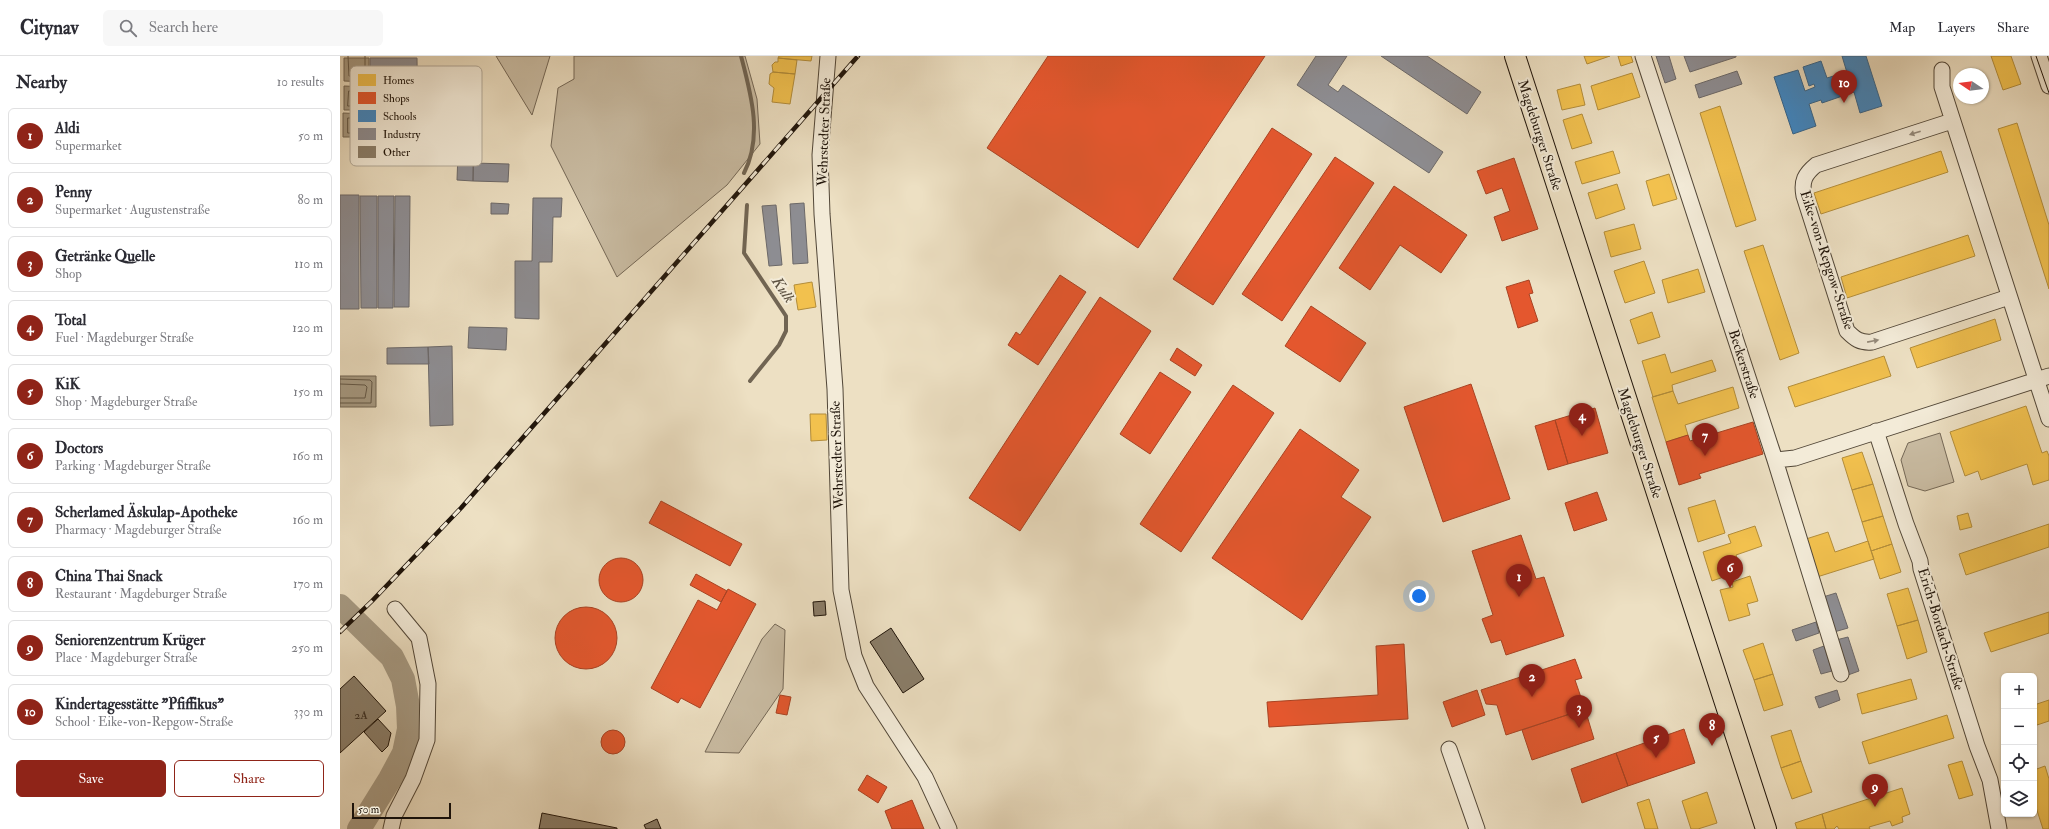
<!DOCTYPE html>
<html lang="en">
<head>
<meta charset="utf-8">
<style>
  :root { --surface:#fff; --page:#f7f7f7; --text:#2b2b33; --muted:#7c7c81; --line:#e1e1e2; --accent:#8f2418 }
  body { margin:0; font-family:"IM FELL Double Pica",serif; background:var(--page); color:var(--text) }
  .controls { position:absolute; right:12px; bottom:12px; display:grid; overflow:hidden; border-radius:6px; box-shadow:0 1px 3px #0004 }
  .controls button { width:36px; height:36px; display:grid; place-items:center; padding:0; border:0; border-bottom:1px solid var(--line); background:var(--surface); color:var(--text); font:20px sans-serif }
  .compass { position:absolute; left:1613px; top:12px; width:36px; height:36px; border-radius:50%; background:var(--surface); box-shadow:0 1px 3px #0004; rotate:283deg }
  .scale { position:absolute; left:12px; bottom:10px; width:99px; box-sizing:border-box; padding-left:4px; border:2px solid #1f140a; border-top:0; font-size:11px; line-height:14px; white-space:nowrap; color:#1f140a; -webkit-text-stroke:3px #f3ebd8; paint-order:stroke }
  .you { position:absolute; left:1079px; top:540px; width:14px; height:14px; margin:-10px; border:3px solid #fff; border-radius:50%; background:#1a73e8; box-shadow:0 0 0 6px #1a73e833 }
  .badge { display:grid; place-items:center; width:26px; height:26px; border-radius:50%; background:var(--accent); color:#fff; font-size:13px; font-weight:700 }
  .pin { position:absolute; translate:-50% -33px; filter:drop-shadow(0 1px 2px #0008) }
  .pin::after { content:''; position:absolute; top:21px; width:14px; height:12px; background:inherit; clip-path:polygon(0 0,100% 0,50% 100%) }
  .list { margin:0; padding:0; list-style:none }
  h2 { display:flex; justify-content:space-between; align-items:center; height:52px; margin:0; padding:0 16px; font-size:17px }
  h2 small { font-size:13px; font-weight:400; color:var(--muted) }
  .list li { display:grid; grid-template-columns:26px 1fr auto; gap:12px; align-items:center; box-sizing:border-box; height:56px; margin:0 8px 8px; padding:0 8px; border:1px solid var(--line); border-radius:6px }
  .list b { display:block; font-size:15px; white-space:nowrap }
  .list p { margin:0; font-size:13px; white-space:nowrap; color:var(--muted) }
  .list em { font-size:13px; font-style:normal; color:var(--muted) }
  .actions { display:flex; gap:8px; padding:12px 16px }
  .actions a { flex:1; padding:9px 0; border:1px solid var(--accent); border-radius:6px; text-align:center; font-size:14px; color:var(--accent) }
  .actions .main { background:var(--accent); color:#fff }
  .icon { flex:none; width:22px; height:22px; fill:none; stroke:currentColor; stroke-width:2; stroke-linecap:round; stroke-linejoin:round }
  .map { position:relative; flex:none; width:1709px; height:773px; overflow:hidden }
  header { display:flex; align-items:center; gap:24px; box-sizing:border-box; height:56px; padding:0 20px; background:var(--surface); border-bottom:1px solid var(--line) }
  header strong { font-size:19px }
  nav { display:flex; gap:22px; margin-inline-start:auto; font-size:14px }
  .search { width:280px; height:36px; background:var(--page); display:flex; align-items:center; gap:10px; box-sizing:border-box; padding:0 14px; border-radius:6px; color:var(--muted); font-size:15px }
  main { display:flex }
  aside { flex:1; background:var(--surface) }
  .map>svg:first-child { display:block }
  .green { fill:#cabda4; stroke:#746857 }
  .water { fill:#a79b84; stroke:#716553 }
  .homes { fill:#f2c14e; stroke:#b38d3a }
  .shops { fill:#e4572e; stroke:#a94323 }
  .schools { fill:#3f88c5; stroke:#35658d }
  .industry { fill:#8d8d92; stroke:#6c6969 }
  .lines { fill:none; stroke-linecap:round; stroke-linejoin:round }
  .shore { stroke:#635847; stroke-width:1 }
  .stream { stroke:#716553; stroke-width:4 }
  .river { stroke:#a79b84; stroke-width:24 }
  .building { fill:#8a7e6a; stroke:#1f140a }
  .minor-casing { stroke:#524738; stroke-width:17 }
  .major-casing { stroke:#1f140a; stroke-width:22 }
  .minor { stroke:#f3ebd8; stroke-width:15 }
  .major { stroke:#ede0c3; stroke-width:20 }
  .tram { stroke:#1f140a; stroke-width:1 }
  .rail-casing { stroke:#1f140a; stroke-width:4.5 }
  .rail { stroke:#f3ebd8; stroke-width:3; stroke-dasharray:9; stroke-linecap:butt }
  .oneway { fill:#948a7b }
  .labels { text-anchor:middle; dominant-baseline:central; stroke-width:4; stroke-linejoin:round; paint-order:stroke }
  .number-label { font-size:12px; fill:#3a2e22 }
  .street-label { font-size:14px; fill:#1f140a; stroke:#f3ebd8 }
  .water-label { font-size:15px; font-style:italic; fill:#5c5141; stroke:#f3ebd8 }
  .key { fill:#f3ebd8; stroke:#b3aa9a; stroke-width:1 }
  .key-label { font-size:11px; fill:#1f140a }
</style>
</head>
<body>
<header>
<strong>Citynav</strong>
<div class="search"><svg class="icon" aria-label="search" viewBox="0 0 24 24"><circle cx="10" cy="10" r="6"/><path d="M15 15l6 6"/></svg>Search here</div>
<nav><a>Map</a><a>Layers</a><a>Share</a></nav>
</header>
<main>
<aside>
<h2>Nearby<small>10 results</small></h2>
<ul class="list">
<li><span class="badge">1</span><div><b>Aldi</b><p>Supermarket</p></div><em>50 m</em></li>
<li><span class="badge">2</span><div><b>Penny</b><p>Supermarket · Augustenstraße</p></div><em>80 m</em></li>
<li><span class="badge">3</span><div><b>Getränke Quelle</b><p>Shop</p></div><em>110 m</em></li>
<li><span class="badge">4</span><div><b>Total</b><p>Fuel · Magdeburger Straße</p></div><em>120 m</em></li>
<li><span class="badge">5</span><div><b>KiK</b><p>Shop · Magdeburger Straße</p></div><em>150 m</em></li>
<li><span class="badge">6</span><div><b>Doctors</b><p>Parking · Magdeburger Straße</p></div><em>160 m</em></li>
<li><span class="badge">7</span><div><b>Scherlamed Äskulap-Apotheke</b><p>Pharmacy · Magdeburger Straße</p></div><em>160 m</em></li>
<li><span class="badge">8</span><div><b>China Thai Snack</b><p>Restaurant · Magdeburger Straße</p></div><em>170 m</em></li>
<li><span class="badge">9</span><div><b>Seniorenzentrum Krüger</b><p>Place · Magdeburger Straße</p></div><em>250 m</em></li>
<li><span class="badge">10</span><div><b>Kindertagesstätte &quot;Pfiffikus&quot;</b><p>School · Eike-von-Repgow-Straße</p></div><em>330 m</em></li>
</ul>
<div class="actions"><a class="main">Save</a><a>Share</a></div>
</aside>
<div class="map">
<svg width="1709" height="773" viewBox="0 0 1709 773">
  <rect width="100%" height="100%" fill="#ede0c3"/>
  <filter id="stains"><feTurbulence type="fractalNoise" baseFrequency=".005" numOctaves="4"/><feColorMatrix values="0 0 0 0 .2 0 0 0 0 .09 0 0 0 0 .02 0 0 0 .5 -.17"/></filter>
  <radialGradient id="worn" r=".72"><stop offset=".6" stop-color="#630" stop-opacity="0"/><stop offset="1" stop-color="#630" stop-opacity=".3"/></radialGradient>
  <path class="green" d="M156,0h54l-18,59z
    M234,0h171l12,43 3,45 -33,41 -110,92 -66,-131 7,-58 16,-9z
    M1600,377l14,49 -29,9 -17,-5 -7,-26 7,-17z
    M435,568l10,6 -2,59 -44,64 -34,-1 57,-113z"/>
  <path class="water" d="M4,2h25v24l-25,-1z
    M4,30l25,1 -1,23h-24z
    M3,57l25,1v23h-25z
    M0,320h36v31h-36z"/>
  <path class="homes" d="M439,0h33l-1,5 -33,-3z
    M1244,0h26l-23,8z
    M1278,0h13l2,6 -12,4z
    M1651,0h20l10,28 -18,6z
    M438,2l19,2 -2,14 -22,-2 -1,-7 3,-3h3z
    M433,16l22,2 -5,30 -18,-2 2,-14 -5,-4 1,-10z
    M1292,17l8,24 -42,13 -7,-24z
    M1240,28l5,21 -23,5 -5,-20z
    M1380,50l36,114 -20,7 -36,-114z
    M1242,58l10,29 -20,6 -9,-29z
    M1677,67l32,102v64l-51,-160z
    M1273,95l7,22 -38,11 -7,-22z
    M1601,95l7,21 -127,42 -7,-21z
    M1329,118l8,25 -24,7 -7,-25z
    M1277,128l8,25 -29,10 -8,-26z
    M1294,168l7,25 -30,8 -7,-25z
    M1628,179l7,21 -128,42 -6,-21z
    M1423,189l36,108 -19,7 -36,-109z
    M1304,205l11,32 -30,10 -11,-32z
    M1358,213l7,23 -37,11 -6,-23z
    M472,226l4,25 -18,3 -4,-25z
    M1312,256l8,25 -22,7 -8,-24z
    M1655,263l6,21 -84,28 -7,-20z
    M1325,298l6,19 41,-13 4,11 -44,14 1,6 -20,6 -11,-36z
    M1544,300l7,20 -96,31 -7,-20z
    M1393,331l6,21 -54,17 3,10 -22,7 -14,-45 21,-6 5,13z
    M1686,350l16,47 5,-2 2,5v24l-16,5 -6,-21 -46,16 -3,-9 -13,5 -15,-44z
    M470,358h16l1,26 -16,1z
    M1522,396l11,32 -21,6 -10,-32z
    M1533,428l10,32 -21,6 -10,-32z
    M1375,444l10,33 -27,9 -10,-34z
    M1628,457l4,14 -12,3 -3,-14z
    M1543,460l9,28 -21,7 -9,-29z
    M1709,468v23l-83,28 -7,-21z
    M1415,470l7,20 -26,9 5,16 -29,10 -9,-29 28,-9 -3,-8z
    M1488,476l7,20 33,-11 6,18 -57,18 -11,-38z
    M1552,488l9,28 -21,7 -9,-28z
    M1410,520l8,25 -11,3 3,11 -21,6 -9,-31 13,-3 -1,-5z
    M1568,532l10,32 -21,6 -10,-32z
    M1709,556v21l-58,19 -7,-19z
    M1578,564l9,32 -20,7 -10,-33z
    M1423,587l10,31 -19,6 -11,-30z
    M1433,618l10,31 -19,6 -10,-31z
    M1571,623l6,20 -55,15 -5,-20z
    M1709,644v21l-15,5v-21z
    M1607,659l7,23 -85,26 -7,-22z
    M1451,674l10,31 -20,7 -10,-32z
    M1461,705l11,31 -20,7 -11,-31z
    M1622,705l11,34 -14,4 -11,-34z
    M1705,710l4,13v50h-6l-9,-28v-31z
    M1562,732l8,26 -8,3 1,5 -11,4 -2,-5 -21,6 1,2h-31l-2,-3 -3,3h-8l-4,-15z
    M1367,736l10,31 -19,6h-7l-9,-28z
    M1309,743l9,30h-13l-8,-26z
    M1482,758l4,15h-29l-2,-6z"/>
  <path class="shops" d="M708,0h217l-127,192 -151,-100z
    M932,72l40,26 -99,151 -40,-26z
    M995,101l39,26 -92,138 -40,-27z
    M1174,102l24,71 -36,12 -8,-24 16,-6 -8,-23 -16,6 -9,-23z
    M1054,130l73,49 -26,38 -41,-28 -30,45 -31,-22z
    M720,219l26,17 -48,73 -30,-20 8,-13 4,3z
    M1189,224l4,13 -4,1 9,27 -20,7 -12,-41z
    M760,241l51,34 -131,200 -51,-33z
    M971,250l55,37 -26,39 -55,-36z
    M837,292l25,17 -7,11 -25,-16z
    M820,316l31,20 -41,62 -30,-20z
    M1131,328l39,115 -67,23 -39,-115z
    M893,329l41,28 -93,139 -41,-28z
    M1255,352l13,45 -40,11 -13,-44z
    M1215,364l13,44 -20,6 -13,-44z
    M1413,366l10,32 -64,20 2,4 -22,7 -13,-43 22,-7 2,6z
    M960,373l59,41 -18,27 30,20 -69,103 -90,-62z
    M1257,436l10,28 -33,11 -9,-28z
    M321,445l81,43 -12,22 -81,-43z
    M1181,479l15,44 8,-2 20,59 -58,19 -5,-15 -10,3 -9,-24 11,-4 -21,-64z
    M259 524a22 22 0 1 1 44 0a22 22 0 1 1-44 0Z
    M356,518l31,17 -6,11 -31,-17z
    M388,533l28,15 -56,104 -19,-10 -3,5 -27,-15 47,-88 19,10z
    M215 582a31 31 0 1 1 62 0a31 31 0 1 1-62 0Z
    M1064,588l4,75 -139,8 -2,-25 111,-7 -2,-49z
    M1235,603l7,19 -7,2 10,29 -79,26 -9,-30 -11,-1 -5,-14z
    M1137,634l8,25 -33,12 -9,-25z
    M440,639l11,2 -4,18 -11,-2z
    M1245,653l9,30 -62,21 -10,-30z
    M1344,673l11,34 -67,23 -12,-33z
    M261 686a12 12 0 1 1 24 0a12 12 0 1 1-24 0Z
    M1276,697l12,33 -46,17 -11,-34z
    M527,719l20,12 -9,16 -20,-13z
    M572,744l12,29h-32l-7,-18z"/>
  <path class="schools" d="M1502,0h24l16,50 -22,7 -6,-21 -32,11 -1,-3 -12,4 7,22 -23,8 -19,-57 24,-7 7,21 10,-4 -1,-3 -5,2 -6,-19 18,-6 6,17 10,-3 1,4 10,-3z"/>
  <path class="industry" d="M976,0h31l-19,29 10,7 5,-7 100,67 -14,21 -132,-88z
    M1041,0h46l54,36 -14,22z
    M1316,0h13l7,23 -11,4z
    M1344,0h52v1l-46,15z
    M30,2h47l1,83h-24v-58h-24z
    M1397,15l5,13 -43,14 -4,-13z
    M118,97l16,1 -1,27 -16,-1z
    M133,107l36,1 -1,18 -35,-1z
    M0,139h19v114h-19z
    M20,140h17v112h-16z
    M38,140h16l-1,112h-15z
    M55,140h15l-1,111h-15z
    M193,142h29l-1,19h-8l-1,45h-13v57l-24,-1v-57h17z
    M151,147l18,1 -1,10h-17z
    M464,147l4,60 -15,1 -3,-60z
    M436,149l6,60 -13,1 -7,-60z
    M129,271l38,1 -1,22 -38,-2z
    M112,290l1,79 -23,1 -2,-79z
    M88,291l1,17h-42v-16z
    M1496,537l12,35 -14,4 -11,-35z
    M1476,566l3,11 -23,8 -4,-11z
    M1508,581l11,34 -11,4 -12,-35z
    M1484,590l8,25 -11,3 -8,-24z
    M1497,634l3,10 -21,8 -4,-11z"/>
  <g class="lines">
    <path class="shore" d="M8,0l1,20 14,1 2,-1v-20
      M9,35h15v15h-16z
      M37,43l11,1 -2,34 -12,-2 1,-32z
      M8,62h15v15h-15z
      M0,323l30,1 2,2 -1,21h-31
      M0,328l25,1 2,2 -2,11h-25"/>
    <path class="stream" d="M401,0c10,38 22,80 3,117
      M407,149l-3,48 42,63v15l-7,14 -29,36"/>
    <path class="river" d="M0,550l52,51 11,22 5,27 1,23 -5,24 -14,26 -31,50"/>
  </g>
  <path class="building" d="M485,545l1,14 -12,1 -1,-14z
    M551,572l33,51 -21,14 -33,-51z
    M14,620l32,35 -46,42v-64z
    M38,663l13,14 -3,13 -6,6 -18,-20z
    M202,757l75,15v1h-78z
    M317,763l4,10h-15l-2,-4z"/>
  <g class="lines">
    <g class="minor-casing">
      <path id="minor" d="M488,0l-8,99 2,59 13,175 6,201 13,66 12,30 59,91 24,52
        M1303,0l132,404 66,214
        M1699,0l10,30
        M1602,14v17l107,332
        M1612,65l-136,44c-11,9 -15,16 -12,31l43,135c8,8 13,12 25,11l137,-45
        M1536,375l30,93 14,37 1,8 56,177 13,34 9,49
        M1435,404l20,-2 254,-82
        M1109,693l28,80
        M51,773l3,-13 19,-37 14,-39 1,-56 -9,-46 -24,-29"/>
    </g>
    <g class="major-casing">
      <path id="major" d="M1175,0l251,773"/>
    </g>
    <use href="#minor" class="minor"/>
    <use href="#major" class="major"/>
    <path class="tram" d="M1696,0l13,37"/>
    <g class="rail-casing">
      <path id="rail" d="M0,576l32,-31 89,-93 397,-452"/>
    </g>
    <use href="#rail" class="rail"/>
  </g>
  <defs><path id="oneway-solid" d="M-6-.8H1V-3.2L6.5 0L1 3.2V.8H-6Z"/></defs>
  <g class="oneway">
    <use href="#oneway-solid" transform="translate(1575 77) rotate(162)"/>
    <use href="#oneway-solid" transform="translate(1533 285) rotate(-11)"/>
  </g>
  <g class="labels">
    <g class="number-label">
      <text x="21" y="659">2A</text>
    </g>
    <g class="street-label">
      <text transform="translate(484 76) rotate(-88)">Wehrstedter Straße</text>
      <text transform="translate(1200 79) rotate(72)">Magdeburger Straße</text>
      <text transform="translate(1487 204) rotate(72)">Eike-von-Repgow-Straße</text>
      <text transform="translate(1404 308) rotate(72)">Beckerstraße</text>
      <text transform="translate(1300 387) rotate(72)">Magdeburger Straße</text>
      <text transform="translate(497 399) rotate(-92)">Wehrstedter Straße</text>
      <text transform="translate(1601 573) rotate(73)">Erich-Bordach-Straße</text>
    </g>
    <g class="water-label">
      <text transform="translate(443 234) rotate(56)">Kulk</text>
    </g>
  </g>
  <rect x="10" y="10" width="132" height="100" rx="6" class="key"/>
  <rect x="18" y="18" width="18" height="12" fill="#f2c14e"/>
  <rect x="18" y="36" width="18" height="12" fill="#e4572e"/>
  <rect x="18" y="54" width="18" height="12" fill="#3f88c5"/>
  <rect x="18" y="72" width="18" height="12" fill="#8d8d92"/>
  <rect x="18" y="90" width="18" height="12" fill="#8a7e6a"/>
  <g class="key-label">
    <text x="43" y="28">Homes</text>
    <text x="43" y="46">Shops</text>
    <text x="43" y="64">Schools</text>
    <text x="43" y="82">Industry</text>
    <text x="43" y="100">Other</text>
  </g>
  <rect width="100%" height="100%" filter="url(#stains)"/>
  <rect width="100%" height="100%" fill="url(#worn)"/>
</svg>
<div class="controls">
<button>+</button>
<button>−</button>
<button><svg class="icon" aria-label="locate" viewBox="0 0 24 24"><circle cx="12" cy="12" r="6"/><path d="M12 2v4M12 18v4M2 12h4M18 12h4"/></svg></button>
<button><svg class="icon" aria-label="layers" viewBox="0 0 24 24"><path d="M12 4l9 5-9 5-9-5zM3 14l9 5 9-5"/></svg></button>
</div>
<svg class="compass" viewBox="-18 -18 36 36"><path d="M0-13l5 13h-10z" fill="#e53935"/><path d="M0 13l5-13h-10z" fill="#7c7c81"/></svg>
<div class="scale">50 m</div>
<div class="you"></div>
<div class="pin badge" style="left:1179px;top:541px">1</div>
<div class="pin badge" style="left:1192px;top:641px">2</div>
<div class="pin badge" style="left:1239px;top:672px">3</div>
<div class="pin badge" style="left:1242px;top:380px">4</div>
<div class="pin badge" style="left:1316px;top:702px">5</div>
<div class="pin badge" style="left:1390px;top:532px">6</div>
<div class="pin badge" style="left:1365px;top:400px">7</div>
<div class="pin badge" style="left:1372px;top:690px">8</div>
<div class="pin badge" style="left:1535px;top:751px">9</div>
<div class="pin badge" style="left:1504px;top:47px">10</div>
</div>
</main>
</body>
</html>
